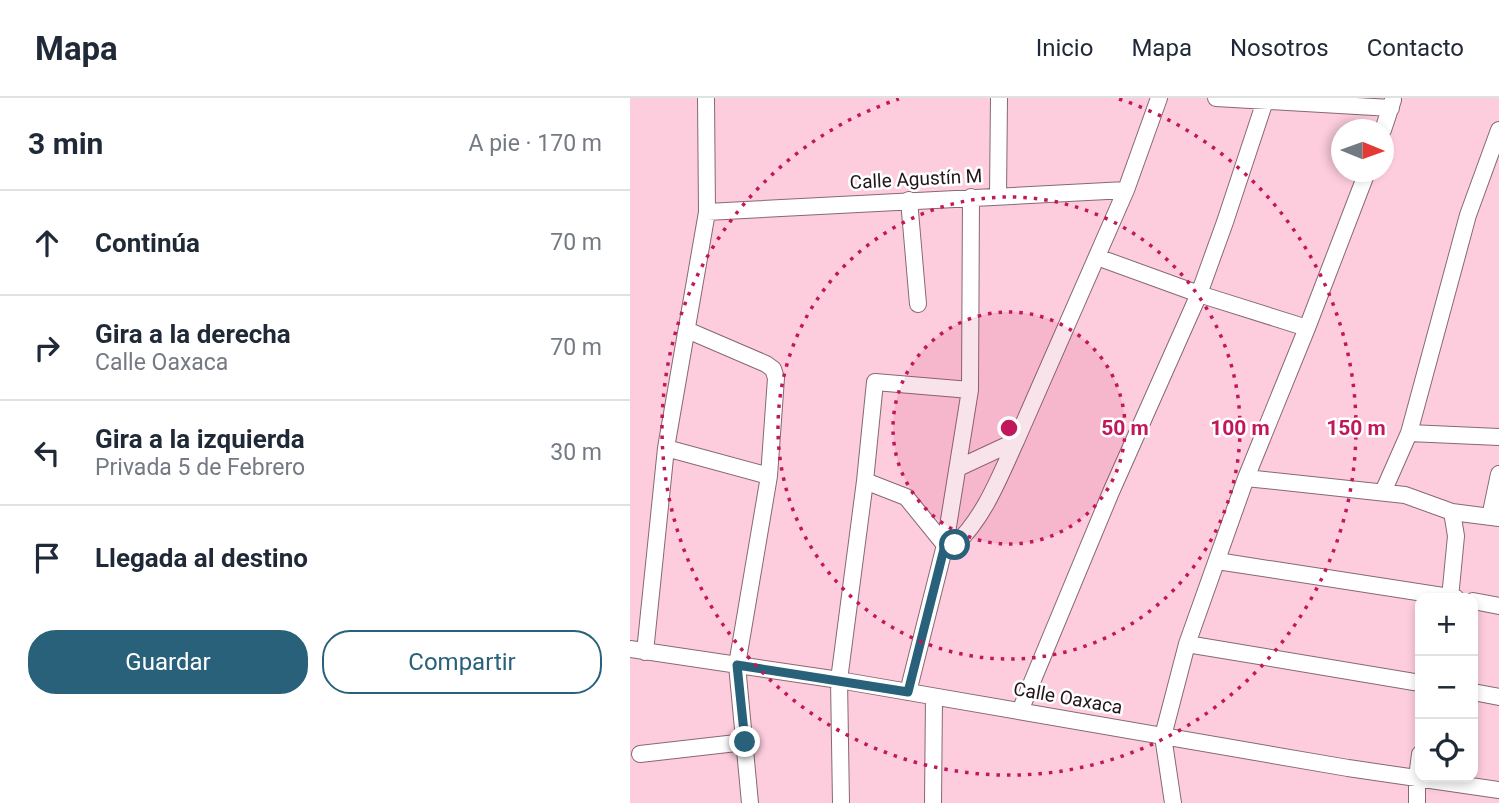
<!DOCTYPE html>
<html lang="es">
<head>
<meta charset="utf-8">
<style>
  :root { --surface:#fff; --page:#f2f2f3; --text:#1f2937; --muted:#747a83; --line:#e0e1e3; --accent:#29617b }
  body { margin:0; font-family:Roboto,sans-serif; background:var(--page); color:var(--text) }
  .controls { position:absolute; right:21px; bottom:21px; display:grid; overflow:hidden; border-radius:14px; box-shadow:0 4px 10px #0003 }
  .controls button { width:63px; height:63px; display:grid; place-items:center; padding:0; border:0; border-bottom:2px solid var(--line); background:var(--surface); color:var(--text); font:35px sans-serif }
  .compass { position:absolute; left:701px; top:21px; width:63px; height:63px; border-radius:50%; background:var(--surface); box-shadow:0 4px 10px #0003; rotate:91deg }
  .stop { position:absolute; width:21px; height:21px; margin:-16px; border:5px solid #29617b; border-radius:50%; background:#fff }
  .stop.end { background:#29617b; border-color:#fff; box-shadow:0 2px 7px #0008 }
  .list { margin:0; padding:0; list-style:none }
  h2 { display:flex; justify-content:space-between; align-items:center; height:91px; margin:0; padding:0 28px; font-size:30px }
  h2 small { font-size:23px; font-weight:400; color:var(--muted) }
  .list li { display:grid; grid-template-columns:46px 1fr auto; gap:21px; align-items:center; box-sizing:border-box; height:105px; padding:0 28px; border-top:2px solid var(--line) }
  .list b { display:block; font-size:26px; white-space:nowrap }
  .list p { margin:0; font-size:23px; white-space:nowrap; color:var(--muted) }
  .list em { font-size:23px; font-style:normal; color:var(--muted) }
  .actions { display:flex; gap:14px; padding:21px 28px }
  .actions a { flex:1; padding:16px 0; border:2px solid var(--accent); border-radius:28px; text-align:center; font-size:24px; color:var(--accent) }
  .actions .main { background:var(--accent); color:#fff }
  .icon { flex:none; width:38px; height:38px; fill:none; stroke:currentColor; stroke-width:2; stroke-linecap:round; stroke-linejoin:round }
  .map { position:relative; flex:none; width:869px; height:705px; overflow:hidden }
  header { display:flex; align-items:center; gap:42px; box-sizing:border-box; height:98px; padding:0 35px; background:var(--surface); border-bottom:2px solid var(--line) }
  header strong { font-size:33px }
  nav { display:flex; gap:38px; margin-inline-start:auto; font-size:24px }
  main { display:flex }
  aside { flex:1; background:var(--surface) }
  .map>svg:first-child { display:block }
  .green { fill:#fdcddd; fill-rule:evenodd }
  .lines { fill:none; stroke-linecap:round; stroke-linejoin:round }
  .minor-casing { stroke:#866972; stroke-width:18 }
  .minor { stroke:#fff; stroke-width:16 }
  .route { stroke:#29617b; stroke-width:9 }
  .ring { fill:none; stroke:#c2185b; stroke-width:3.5; stroke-dasharray:3.5 7 }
  .labels { text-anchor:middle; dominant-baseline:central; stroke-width:5; stroke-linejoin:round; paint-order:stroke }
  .street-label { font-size:19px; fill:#22161a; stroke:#fff }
  .centre { fill:#c2185b; stroke:#fff; stroke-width:3.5 }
  .ring-label { font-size:21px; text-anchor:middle; font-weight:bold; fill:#c2185b; stroke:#fff; stroke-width:5; stroke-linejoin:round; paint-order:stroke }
</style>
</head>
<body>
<header>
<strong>Mapa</strong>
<nav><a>Inicio</a><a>Mapa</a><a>Nosotros</a><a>Contacto</a></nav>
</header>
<main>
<aside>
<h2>3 min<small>A pie · 170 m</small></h2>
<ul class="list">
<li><svg class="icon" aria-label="ahead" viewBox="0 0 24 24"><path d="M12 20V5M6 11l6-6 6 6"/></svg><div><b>Continúa</b></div><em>70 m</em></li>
<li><svg class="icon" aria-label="right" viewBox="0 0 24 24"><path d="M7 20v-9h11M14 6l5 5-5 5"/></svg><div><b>Gira a la derecha</b><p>Calle Oaxaca</p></div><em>70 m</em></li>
<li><svg class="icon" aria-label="left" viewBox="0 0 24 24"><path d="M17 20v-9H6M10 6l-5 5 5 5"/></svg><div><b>Gira a la izquierda</b><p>Privada 5 de Febrero</p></div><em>30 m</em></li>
<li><svg class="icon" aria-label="arrive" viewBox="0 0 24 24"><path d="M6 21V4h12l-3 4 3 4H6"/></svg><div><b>Llegada al destino</b></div></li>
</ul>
<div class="actions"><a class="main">Guardar</a><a>Compartir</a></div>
</aside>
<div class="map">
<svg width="869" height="705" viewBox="0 0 869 705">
  <rect width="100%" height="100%" fill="#fcf5f7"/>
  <path class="green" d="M0,0h869v705h-869zM712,32h42v42h-42zM790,500h53v179h-53z"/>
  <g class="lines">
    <g class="minor-casing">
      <path id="minor" d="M586,0l175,10
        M753,32l10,-30
        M368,98l1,-98
        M279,102l9,104
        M77,114l419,-22
        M467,159l102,37 108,34
        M57,232l79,34 7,5 3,9 -7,98 -32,189 13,138
        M779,335l90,4
        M36,350l103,28
        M328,370l58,-27 110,-251 33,-92
        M616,380l159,17 47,17 47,6
        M235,383l41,16 39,48h10c30,-29 44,-67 61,-104
        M753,394l26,-59 59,-218 31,-85
        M860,419l9,-43
        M587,463l239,37
        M820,500l6,-62 -4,-24
        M843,503l26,5
        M557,546l233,39
        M0,551l209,31 509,88 151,22
        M15,554l21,-204 41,-236 -1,-114
        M278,594l37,-147 25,-155 1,-193
        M843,594l26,5
        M390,613l91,-219 88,-198 26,-72 40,-121
        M10,656l105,-12
        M211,705l-2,-123 26,-199 10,-99 95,8
        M303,705l1,-106
        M543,705l-10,-67 24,-92 59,-166 61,-150 60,-156
        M787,705v-25l3,-24"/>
    </g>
    <use href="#minor" class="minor"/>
  </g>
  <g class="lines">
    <path class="route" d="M115,644l-8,-77 171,27 37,-147h10"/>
  </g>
  <circle cx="379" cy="330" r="116" fill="#c2185b" fill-opacity=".12"/>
  <g class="ring">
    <circle cx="379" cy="330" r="116"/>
    <circle cx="379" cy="330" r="231"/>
    <path d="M489 1A347 347 0 1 1 269 1"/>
  </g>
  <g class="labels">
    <g class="street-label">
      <text transform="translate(286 81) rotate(-3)">Calle Agustín M</text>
      <text transform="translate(438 600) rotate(10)">Calle Oaxaca</text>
    </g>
  </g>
  <circle cx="379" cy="330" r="10" class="centre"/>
  <g class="ring-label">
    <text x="495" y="337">50 m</text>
    <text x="610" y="337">100 m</text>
    <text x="726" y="337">150 m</text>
  </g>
</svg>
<div class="controls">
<button>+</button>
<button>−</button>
<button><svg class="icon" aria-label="locate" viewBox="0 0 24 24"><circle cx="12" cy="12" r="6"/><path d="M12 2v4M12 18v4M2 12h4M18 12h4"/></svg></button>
</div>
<svg class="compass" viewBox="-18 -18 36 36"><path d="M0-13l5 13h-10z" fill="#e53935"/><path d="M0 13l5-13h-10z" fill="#747a83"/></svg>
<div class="stop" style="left:325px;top:447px"></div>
<div class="stop end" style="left:115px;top:644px"></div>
</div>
</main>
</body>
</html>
